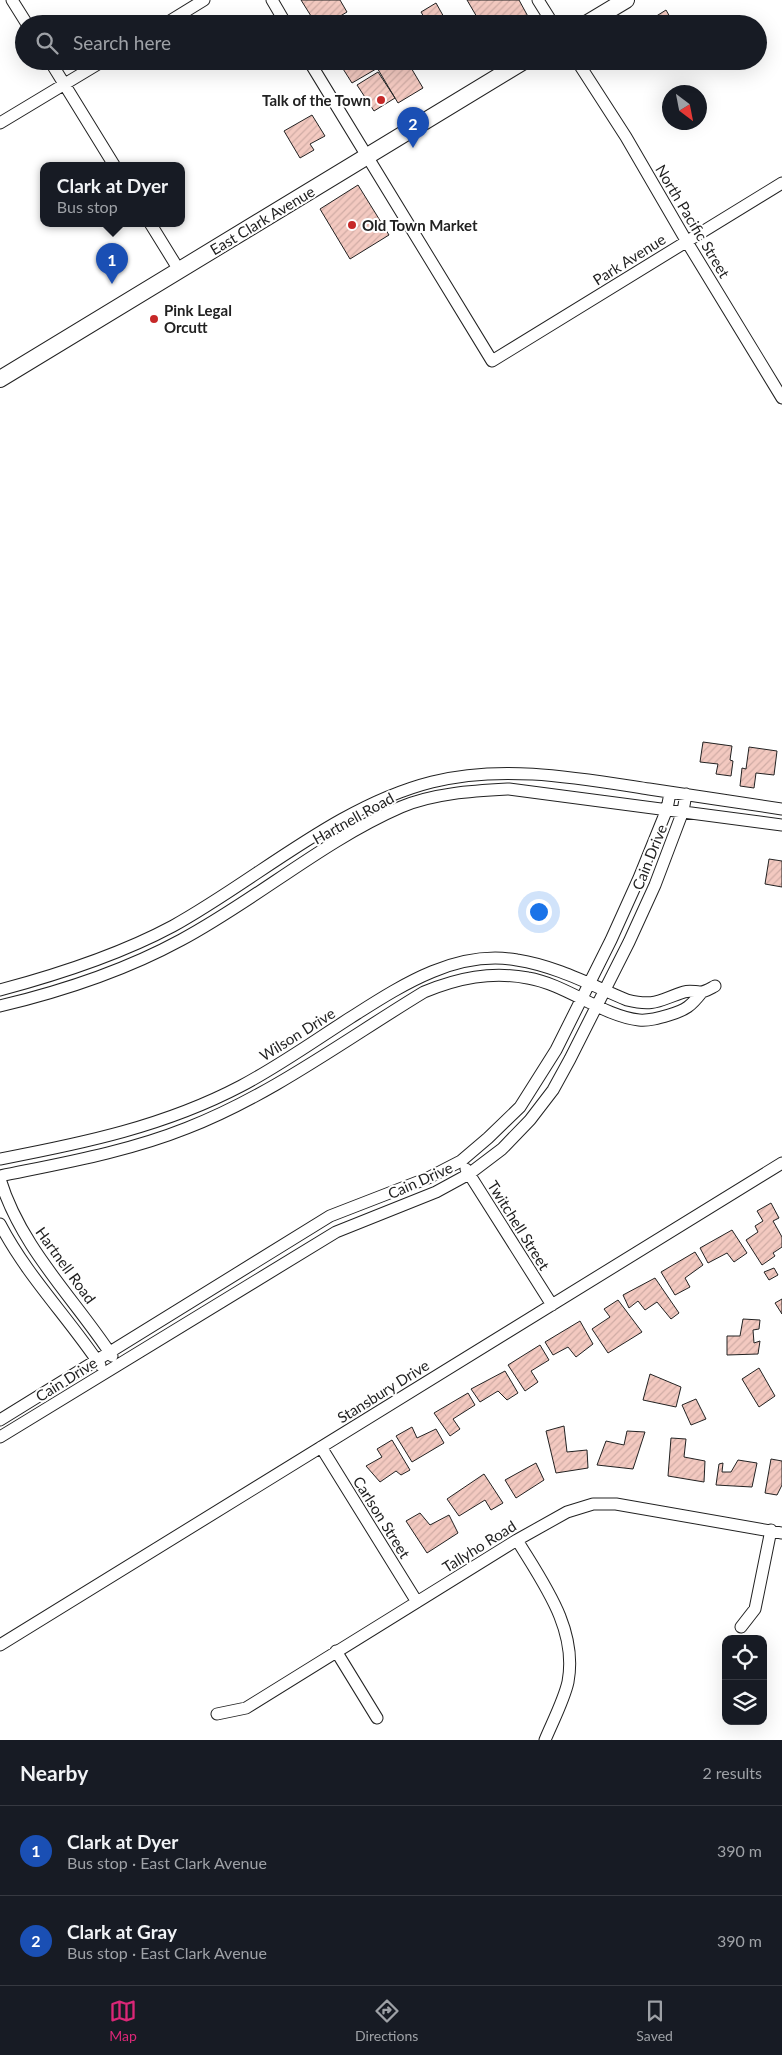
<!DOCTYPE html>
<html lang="en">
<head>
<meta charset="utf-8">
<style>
  :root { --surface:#171b24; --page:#242831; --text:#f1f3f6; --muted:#9ea1a6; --line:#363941; --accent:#db2777 }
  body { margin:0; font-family:Lato,sans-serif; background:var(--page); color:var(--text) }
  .controls { position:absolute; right:15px; bottom:15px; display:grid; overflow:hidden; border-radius:10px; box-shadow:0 5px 20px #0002 }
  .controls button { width:45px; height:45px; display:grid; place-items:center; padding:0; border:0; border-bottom:1px solid var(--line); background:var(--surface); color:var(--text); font:25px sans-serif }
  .compass { position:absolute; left:662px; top:85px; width:45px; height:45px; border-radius:50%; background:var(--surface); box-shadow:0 5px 20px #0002; rotate:148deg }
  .you { position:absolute; left:538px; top:911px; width:18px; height:18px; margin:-12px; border:4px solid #fff; border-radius:50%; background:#1a73e8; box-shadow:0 0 0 8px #1a73e833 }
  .badge { display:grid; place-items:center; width:32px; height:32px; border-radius:50%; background:var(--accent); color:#fff; font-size:16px; font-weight:700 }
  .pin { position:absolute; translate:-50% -41px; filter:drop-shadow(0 1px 2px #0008) }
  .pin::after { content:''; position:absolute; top:26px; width:18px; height:15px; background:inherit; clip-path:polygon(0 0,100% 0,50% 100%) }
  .popup { position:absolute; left:40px; top:162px; width:145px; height:65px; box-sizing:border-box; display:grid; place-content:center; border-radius:10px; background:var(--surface); filter:drop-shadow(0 1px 4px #0005); font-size:16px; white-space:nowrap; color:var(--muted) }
  .popup b { font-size:19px; color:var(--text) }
  .popup::after { content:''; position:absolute; left:50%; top:100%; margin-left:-10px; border:10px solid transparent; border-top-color:var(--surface) }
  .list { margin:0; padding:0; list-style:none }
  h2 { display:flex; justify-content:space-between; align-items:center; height:65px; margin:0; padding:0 20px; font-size:21px }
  h2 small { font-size:16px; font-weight:400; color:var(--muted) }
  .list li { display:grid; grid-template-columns:32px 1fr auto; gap:15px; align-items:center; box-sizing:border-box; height:90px; padding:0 20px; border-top:1px solid var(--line) }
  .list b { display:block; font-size:19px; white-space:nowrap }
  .list p { margin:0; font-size:16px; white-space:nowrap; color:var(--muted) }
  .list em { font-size:16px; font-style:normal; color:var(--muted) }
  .icon { flex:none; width:28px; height:28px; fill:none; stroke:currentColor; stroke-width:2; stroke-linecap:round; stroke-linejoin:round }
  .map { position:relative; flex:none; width:782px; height:1740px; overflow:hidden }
  .search { position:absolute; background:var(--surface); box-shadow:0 5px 20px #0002; left:15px; right:15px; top:15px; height:55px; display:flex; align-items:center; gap:12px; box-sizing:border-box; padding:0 18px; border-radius:28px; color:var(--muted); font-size:19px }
  .sheet { height:245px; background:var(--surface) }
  nav { display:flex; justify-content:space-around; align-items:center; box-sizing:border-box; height:70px; border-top:1px solid var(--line); background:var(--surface); font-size:14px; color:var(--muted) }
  nav a { display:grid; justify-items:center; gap:2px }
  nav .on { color:var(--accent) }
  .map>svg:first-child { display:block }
  .building { fill:url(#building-hatch); stroke:#222 }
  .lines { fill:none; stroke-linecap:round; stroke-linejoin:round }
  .minor-casing { stroke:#222; stroke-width:13 }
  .secondary-casing { stroke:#222; stroke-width:18 }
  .minor { stroke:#fff; stroke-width:11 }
  .secondary { stroke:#fff; stroke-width:16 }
  .poi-dot { fill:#c62828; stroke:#fff; stroke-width:2 }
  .labels { text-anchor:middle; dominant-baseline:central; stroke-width:4; stroke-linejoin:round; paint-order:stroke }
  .poi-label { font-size:15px; font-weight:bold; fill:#222; stroke:#fff; text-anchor:start }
  .street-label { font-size:15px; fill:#222; stroke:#fff }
</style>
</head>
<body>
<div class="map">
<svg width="782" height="1740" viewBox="0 0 782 1740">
  <defs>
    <pattern id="building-hatch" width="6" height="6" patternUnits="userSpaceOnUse" patternTransform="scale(1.25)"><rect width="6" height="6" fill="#f3c9c0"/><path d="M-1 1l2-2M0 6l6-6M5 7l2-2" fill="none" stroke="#d0aca5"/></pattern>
  </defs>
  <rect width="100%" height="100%" fill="#fff"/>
  <path class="building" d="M301,0h39l7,12 -20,12h-11z
    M467,0h52l12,22 -1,2h-49z
    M436,3l9,16 -8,5h-9l-7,-12z
    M666,10l8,14h-22l-2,-4z
    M338,61h33l5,8 -24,14z
    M373,61h34l16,27 -25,15z
    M378,72l17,26 -21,13 -17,-26z
    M312,115l13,21 -15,8 4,6 -14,8 -16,-27z
    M358,185l31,50 -39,24 -30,-50z
    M703,742l29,4 -2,14 3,1 -2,15 -15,-2 2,-10 -18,-2z
    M749,747l28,4 -3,24 -18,-2 -2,15 -14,-2 2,-18 4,1z
    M769,859l13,2v26l-17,-3z
    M771,1203l8,15 -6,3 9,16v10l-9,6 2,3 -13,9 -16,-25 12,-8 -3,-6 8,-5 -6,-10z
    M732,1230l15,23 -13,9 -7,-9 -19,10 -8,-15z
    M695,1252l8,13 -18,13 5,9 -15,8 -14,-23z
    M774,1268l4,7 -9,5 -5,-8z
    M655,1278l24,35 -8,6 -14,-17 -12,8 -7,-9 -9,7 -6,-13z
    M782,1299v15l-7,-11z
    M618,1300l24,32 -34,21 -16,-24 18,-12 -6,-8z
    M743,1319l17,1 -1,9 -6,1 1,13 6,-2 -2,13 -31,1v-19h13z
    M580,1321l13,23 -17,13 -8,-10 -15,8 -8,-13z
    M540,1345l9,15 -18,11 7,11 -13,9 -17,-26z
    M759,1368l16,28 -16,11 -17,-28z
    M505,1371l13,22 -11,7 -9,-9 -18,11 -9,-13z
    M650,1374l31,13 -5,20 -33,-7z
    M468,1393l7,12 -22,14 7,10 -10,7 -16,-23z
    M696,1399l10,20 -15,6 -9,-20z
    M564,1426l3,26 20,-2 1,18 -32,5 -10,-42z
    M412,1427l5,11 19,-9 8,14 -32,19 -16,-26z
    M627,1431l18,1 -12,37 -36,-4 9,-24 18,4z
    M671,1438l15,1 -2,18 21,4 -1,21 -36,-6z
    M392,1440l18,30 -9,5 -5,-4 -16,11 -14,-16 16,-9 -5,-8z
    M771,1459l11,2v24l-5,10 -12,-2z
    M738,1460l19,3 -5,24 -36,-2 3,-21 4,-1 -1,9h9z
    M536,1463l8,17 -28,18 -11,-18z
    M484,1474l19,29 -12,7 -6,-10 -26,16 -12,-17z
    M420,1513l10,12 19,-10 9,18 -31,20 -21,-32z"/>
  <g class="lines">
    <g class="minor-casing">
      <path id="minor" d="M12,0l15,24
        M272,0l14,24
        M538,0l15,24
        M165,24l39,-24
        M50,61l64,104
        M309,61l183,300 290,-178
        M577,61l49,76 61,105 95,156
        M0,123l103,-62
        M150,223l29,47
        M0,990c60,-16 119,-35 173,-64 85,-47 164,-120 259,-144 71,-18 146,-4 217,7 44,7 89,13 133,20
        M0,1006c63,-15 124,-35 181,-66 75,-40 142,-99 220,-133 33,-14 72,-16 108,-18l273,36
        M0,1159c84,-16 165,-33 241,-73 38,-20 73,-45 109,-68 49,-31 105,-69 167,-58 39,6 74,25 110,40 28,7 32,0 57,-8 6,-2 11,0 16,0 5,0 11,-4 15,-6
        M466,1169l86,136
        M0,1176c63,-13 127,-24 187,-48 83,-32 161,-90 237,-136 34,-14 67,-21 104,-14 37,6 75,38 111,42 10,1 20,-2 30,-5 17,-5 22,-9 33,-23
        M0,1179c21,69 74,119 112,177
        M0,1224c27,52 68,93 100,141
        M0,1420l330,-204 98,-38 33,-17 27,-23 32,-31 36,-57 55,-110 28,-62 28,-69 3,-16
        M0,1437l336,-205 100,-40 33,-18 33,-25 28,-29 23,-30 17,-31 59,-117 26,-57 28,-74 3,-17
        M321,1447l96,155
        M517,1540c26,43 61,89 51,142 -4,18 -16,41 -23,58
        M741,1627l14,-18 16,-79
        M0,1645l782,-482
        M336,1651l41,67
        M217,1714l29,-6 271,-168 50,-28 26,-8h23l166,29"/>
    </g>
    <g class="secondary-casing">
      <path id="secondary" d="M586,24l40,-24
        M0,379l524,-318"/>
    </g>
    <use href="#minor" class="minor"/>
    <use href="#secondary" class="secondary"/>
  </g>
  <g class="poi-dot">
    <circle cx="381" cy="100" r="5"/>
    <circle cx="352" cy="225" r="5"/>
    <circle cx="154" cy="319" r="5"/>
  </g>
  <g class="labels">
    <g class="poi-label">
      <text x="371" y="100" text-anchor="end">Talk of the Town</text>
      <text x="362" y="225">Old Town Market</text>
      <text x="164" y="310">Pink Legal<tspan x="164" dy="17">Orcutt</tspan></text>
    </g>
    <g class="street-label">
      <text transform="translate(262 220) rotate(-31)">East Clark Avenue</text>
      <text transform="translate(693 221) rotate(59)">North Pacific Street</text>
      <text transform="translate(629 259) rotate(-32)">Park Avenue</text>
      <text transform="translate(353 818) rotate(-29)">Hartnell Road</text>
      <text transform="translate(649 857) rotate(-68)">Cain Drive</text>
      <text transform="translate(297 1034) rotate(-32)">Wilson Drive</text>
      <text transform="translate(420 1180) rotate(-24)">Cain Drive</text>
      <text transform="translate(519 1225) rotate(58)">Twitchell Street</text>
      <text transform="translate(66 1265) rotate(54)">Hartnell Road</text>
      <text transform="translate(66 1379) rotate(-32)">Cain Drive</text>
      <text transform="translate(383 1391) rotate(-32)">Stansbury Drive</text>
      <text transform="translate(382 1517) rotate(58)">Carlson Street</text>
      <text transform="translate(479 1546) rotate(-32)">Tallyho Road</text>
    </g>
  </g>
</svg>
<div class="controls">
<button><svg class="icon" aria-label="locate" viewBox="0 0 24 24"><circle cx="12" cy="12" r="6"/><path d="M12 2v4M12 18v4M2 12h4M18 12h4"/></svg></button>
<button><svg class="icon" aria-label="layers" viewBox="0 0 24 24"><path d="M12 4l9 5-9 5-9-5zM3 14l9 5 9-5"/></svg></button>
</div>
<svg class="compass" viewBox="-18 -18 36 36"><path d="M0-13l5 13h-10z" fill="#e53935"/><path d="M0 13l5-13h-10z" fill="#9ea1a6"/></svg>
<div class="you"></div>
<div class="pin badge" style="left:112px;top:284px;background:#1a4fb4">1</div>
<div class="popup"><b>Clark at Dyer</b>Bus stop</div>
<div class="pin badge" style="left:413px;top:148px;background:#1a4fb4">2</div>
<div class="search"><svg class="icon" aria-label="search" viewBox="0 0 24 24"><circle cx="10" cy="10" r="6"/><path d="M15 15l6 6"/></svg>Search here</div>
</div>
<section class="sheet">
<h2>Nearby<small>2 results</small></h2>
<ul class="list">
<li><span class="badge" style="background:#1a4fb4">1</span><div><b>Clark at Dyer</b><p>Bus stop · East Clark Avenue</p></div><em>390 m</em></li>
<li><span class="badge" style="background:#1a4fb4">2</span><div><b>Clark at Gray</b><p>Bus stop · East Clark Avenue</p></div><em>390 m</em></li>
</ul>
</section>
<nav>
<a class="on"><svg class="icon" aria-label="map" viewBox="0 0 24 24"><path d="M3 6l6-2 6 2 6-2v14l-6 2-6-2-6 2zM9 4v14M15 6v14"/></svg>Map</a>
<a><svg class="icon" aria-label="directions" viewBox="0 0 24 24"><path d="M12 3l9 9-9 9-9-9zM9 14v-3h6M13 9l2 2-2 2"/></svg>Directions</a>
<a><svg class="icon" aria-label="saved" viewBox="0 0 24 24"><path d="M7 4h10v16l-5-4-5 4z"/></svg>Saved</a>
</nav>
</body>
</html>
